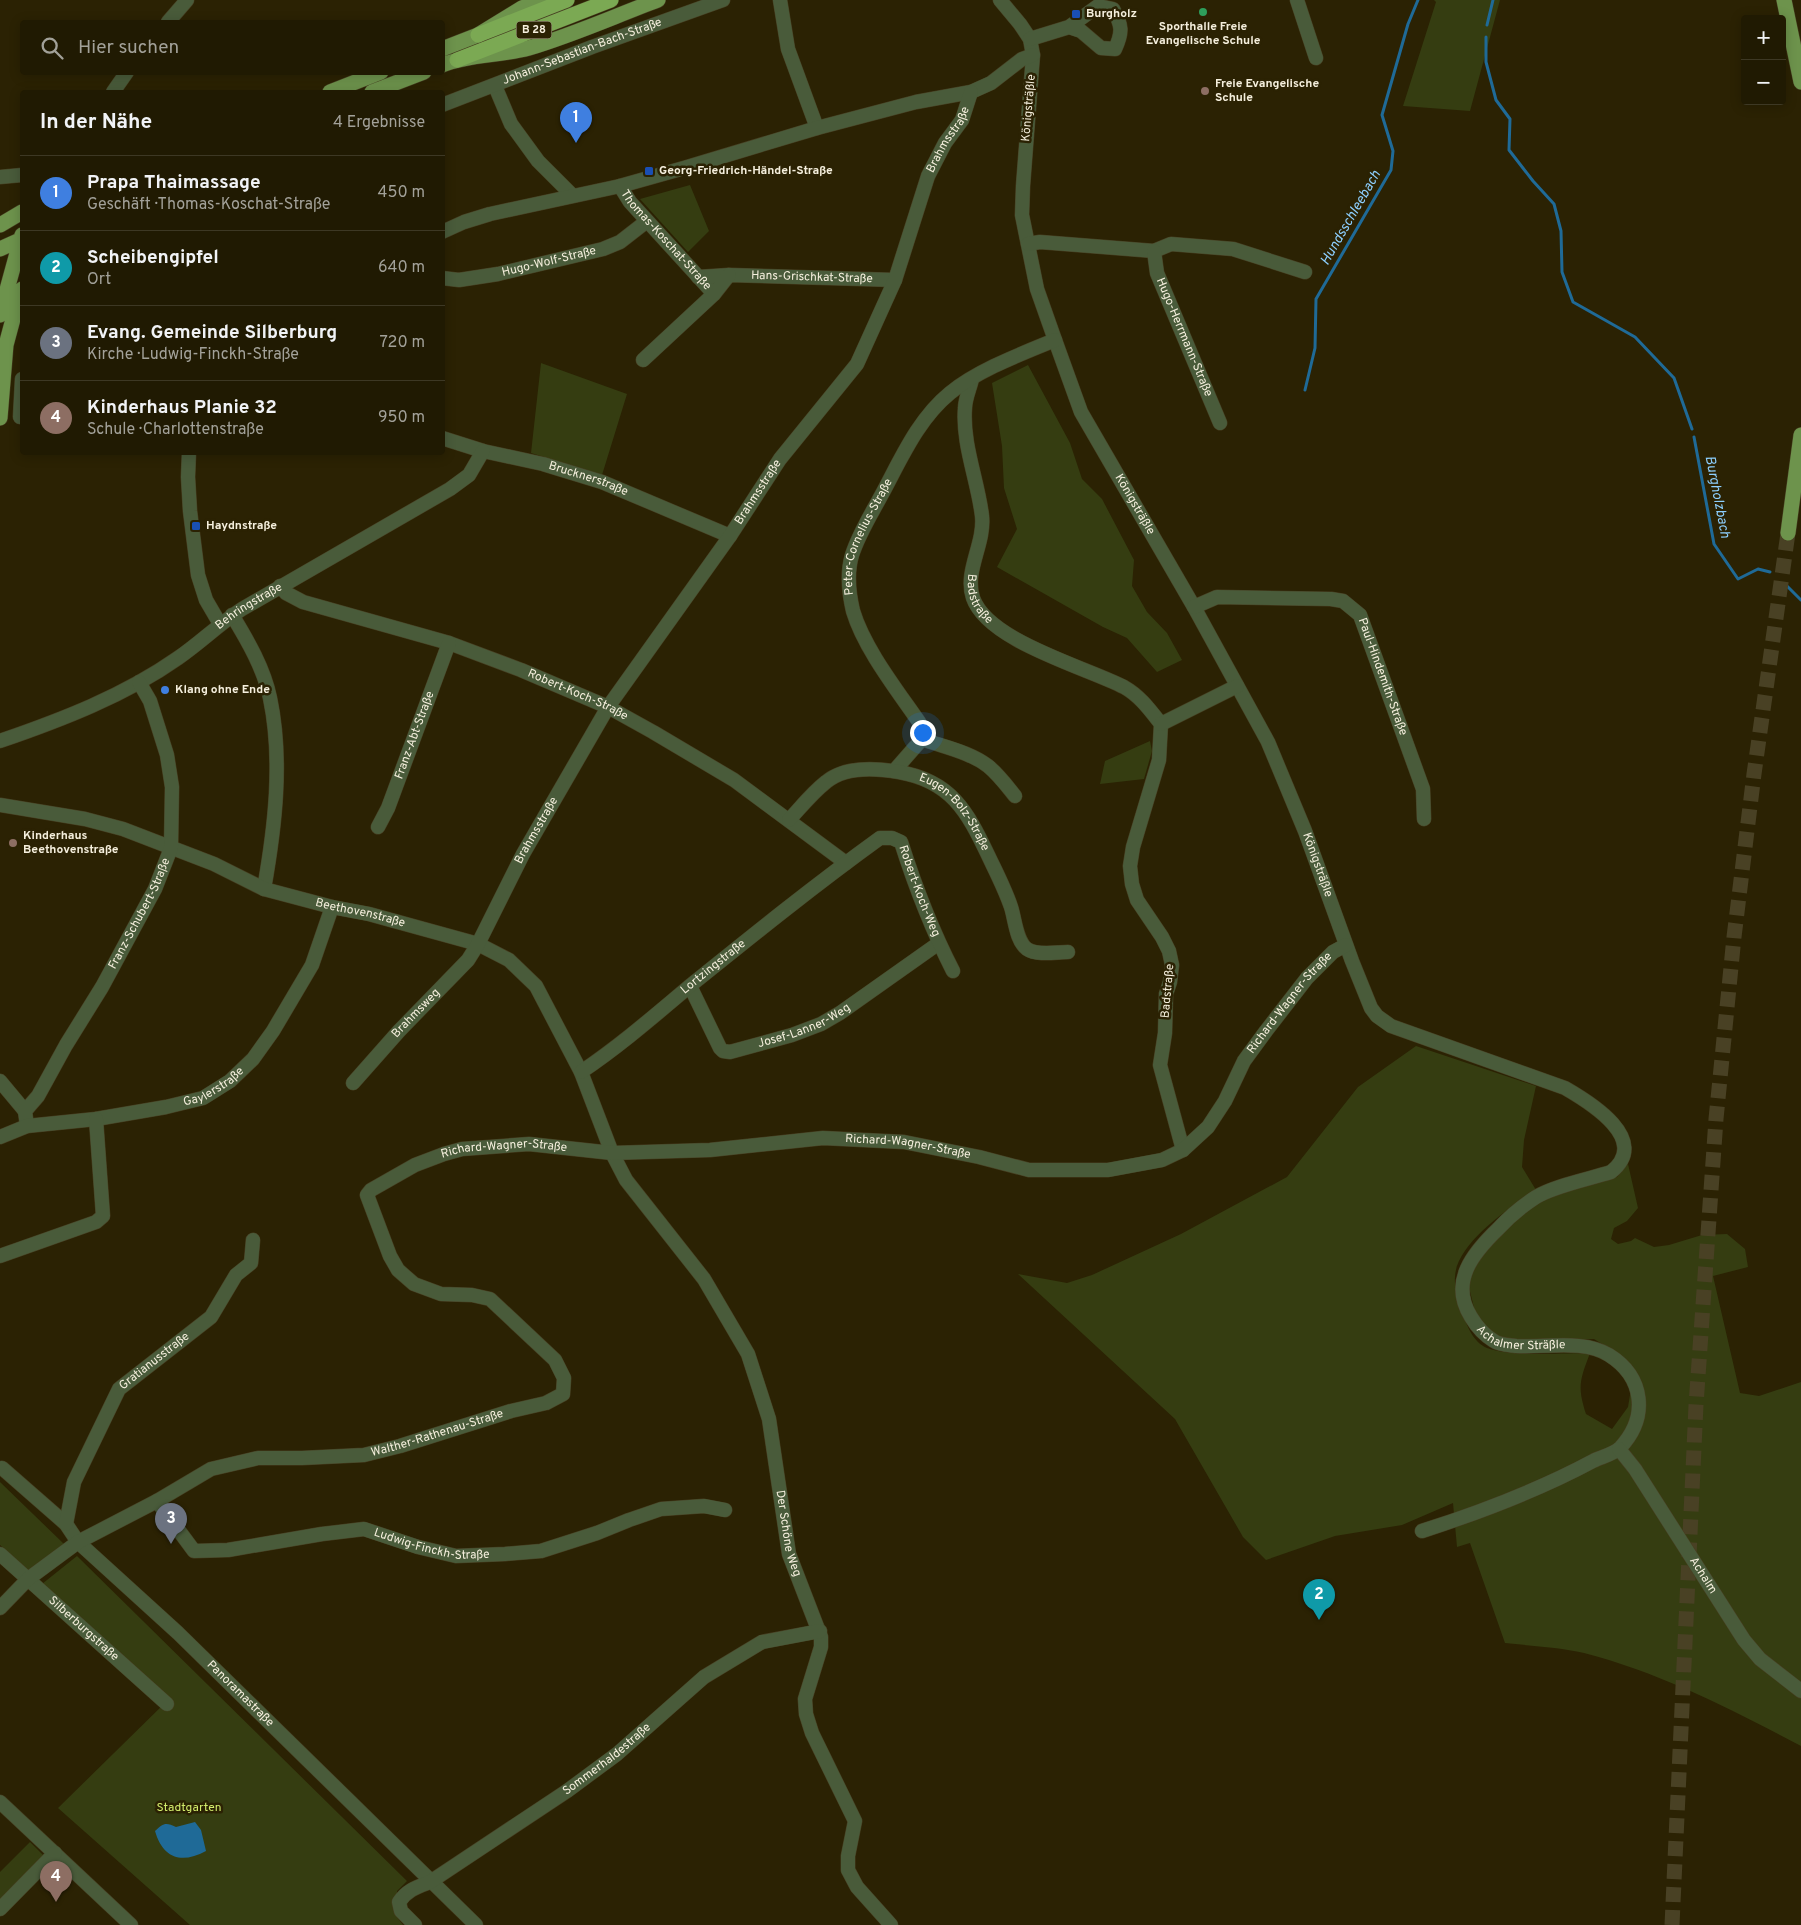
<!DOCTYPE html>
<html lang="de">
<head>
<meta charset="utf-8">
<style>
  :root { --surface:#201a02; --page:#28230c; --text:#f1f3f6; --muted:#a2a199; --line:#3d3824; --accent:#acaffb }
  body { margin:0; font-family:Overpass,sans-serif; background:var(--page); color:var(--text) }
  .controls { position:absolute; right:15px; top:15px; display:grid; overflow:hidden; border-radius:5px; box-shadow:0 2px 12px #0003 }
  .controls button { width:45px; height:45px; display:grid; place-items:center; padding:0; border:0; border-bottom:1px solid var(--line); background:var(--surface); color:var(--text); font:25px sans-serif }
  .you { position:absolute; left:922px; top:732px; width:18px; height:18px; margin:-12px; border:4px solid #fff; border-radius:50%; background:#1a73e8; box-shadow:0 0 0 8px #1a73e833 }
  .badge { display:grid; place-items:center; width:32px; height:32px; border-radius:50%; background:var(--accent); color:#fff; font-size:16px; font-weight:700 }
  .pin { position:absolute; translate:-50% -41px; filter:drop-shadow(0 1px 2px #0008) }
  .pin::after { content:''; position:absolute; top:26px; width:18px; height:15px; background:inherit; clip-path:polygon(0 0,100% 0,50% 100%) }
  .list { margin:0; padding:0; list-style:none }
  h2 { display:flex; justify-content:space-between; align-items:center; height:65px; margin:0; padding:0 20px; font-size:21px }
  h2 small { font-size:16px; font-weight:400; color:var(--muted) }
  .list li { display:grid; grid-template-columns:32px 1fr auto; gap:15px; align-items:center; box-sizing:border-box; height:75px; padding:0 20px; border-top:1px solid var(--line) }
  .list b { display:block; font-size:19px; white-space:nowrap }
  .list p { margin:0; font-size:16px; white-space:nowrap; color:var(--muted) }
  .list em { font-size:16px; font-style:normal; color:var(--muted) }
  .icon { flex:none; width:28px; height:28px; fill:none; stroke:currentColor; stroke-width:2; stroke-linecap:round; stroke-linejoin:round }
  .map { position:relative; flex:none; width:1801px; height:1925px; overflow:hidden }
  .search { position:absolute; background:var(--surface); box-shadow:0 2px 12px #0003; left:20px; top:20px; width:425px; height:55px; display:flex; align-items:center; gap:12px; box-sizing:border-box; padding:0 18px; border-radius:5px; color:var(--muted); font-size:19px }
  .panel { position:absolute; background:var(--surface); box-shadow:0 2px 12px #0003; left:20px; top:90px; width:425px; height:365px; border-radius:5px }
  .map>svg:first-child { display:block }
  .green { fill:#353d11 }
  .water { fill:#1f6a97 }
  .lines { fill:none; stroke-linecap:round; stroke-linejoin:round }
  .stream { stroke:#1f6a97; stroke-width:3 }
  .major-tunnel { stroke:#494124; stroke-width:15; stroke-dasharray:15 8; stroke-linecap:butt }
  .minor-casing { stroke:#473f22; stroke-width:15 }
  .major-casing { stroke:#473f22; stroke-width:16 }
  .highway-casing { stroke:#473f22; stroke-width:16 }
  .minor { stroke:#495b3a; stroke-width:14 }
  .major { stroke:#6d934c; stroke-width:15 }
  .highway { stroke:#7ba953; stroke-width:15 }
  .leisure-dot { fill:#2e9e5b; stroke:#2b2203; stroke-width:2 }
  .transit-dot { fill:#1a4fb4; stroke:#2b2203; stroke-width:2 }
  .education-dot { fill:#8d6e63; stroke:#2b2203; stroke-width:2 }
  .shop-dot { fill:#3f7fe0; stroke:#2b2203; stroke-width:2 }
  .labels { text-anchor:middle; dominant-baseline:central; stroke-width:5; stroke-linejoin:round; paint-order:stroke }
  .shield { fill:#2b2203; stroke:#b8b29c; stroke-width:1 }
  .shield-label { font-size:11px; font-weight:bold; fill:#f5efdd }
  .poi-label { font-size:12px; font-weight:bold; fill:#f5efdd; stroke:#2b2203; text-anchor:start }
  .street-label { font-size:12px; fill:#f5efdd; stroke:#2b2203 }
  .park-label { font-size:12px; fill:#d3ec6c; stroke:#2b2203 }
  .water-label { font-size:14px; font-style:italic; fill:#8dcffe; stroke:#2b2203 }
</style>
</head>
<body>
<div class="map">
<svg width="1801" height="1925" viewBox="0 0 1801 1925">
  <rect width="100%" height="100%" fill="#2b2203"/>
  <path class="green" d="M1434,0h66l-30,111 -67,-5 33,-104z
    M690,185l19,46 -21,21 -48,-53z
    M541,363l86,31 -25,81 -71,-22z
    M1028,365l42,78 12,36 20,20 32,61 -2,26 15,26 20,21 15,27 -25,12 -30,-34 -24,-11 -106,-60 20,-38 -13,-41 -2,-42 -10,-63z
    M1150,741l2,10 -8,28 -44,5 5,-23z
    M1416,1046l120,40 -12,54 -2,27 14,23c-25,17 -80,53 -81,87 -1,12 4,27 8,38 5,12 10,27 24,33 23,9 77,5 103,5 -10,27 -13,33 -4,61l26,15 16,-22 3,-18 10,-1 -4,-14 -11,-15 -32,-20 -75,3 -22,-1 -21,-25 -9,-37 20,-35 50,-43 31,-11 49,-13 11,-13 10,44 -11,13 -13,7 -3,11 7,5 13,-3 4,-3 19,9 15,-2 33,-10 25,-1 18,15 3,18 -35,9 27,117 19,3 42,-14v364c-70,-37 -140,-73 -217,-93 -25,-6 -53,-7 -79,-10l-35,-100 -13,4 -4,-44 -51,22 -67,11 -69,24 -23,-23 -68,-118 -157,-145 49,9 25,-8 89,-41 106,-57 71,-90z
    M0,1482l64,62 -36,27 -28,-26z
    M77,1556l330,325 -10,10v26l6,8h-213l-132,-117 111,-109 -127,-115z
    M30,1842l17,17 -47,46v-33z"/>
  <path class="water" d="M195,1822l6,8 5,21c-24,13 -43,8 -51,-20 8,-8 11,-9 21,-4z"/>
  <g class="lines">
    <path class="stream" d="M1487,25l6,-25
      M1486,37v25l10,38 14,19 -1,31 24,31 21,23 7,27 1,41 11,30 62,35 39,41 18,51
      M1305,390l10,-42 1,-49 75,-129 2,-19 -11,-36 26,-91 10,-24
      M1694,437l20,107 24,35 20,-10 12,3
      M1787,586l14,14"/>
    <path class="major-tunnel" d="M1672,1925l24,-520 20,-286 18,-182 20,-163 34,-241"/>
    <g class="minor-casing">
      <g id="minor">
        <path d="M780,0l8,49 29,79"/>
        <path id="s1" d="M1000,0l20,24 10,15 3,16 -10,131 -1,29 15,74 18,51 26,72 113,195 74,135 37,89 47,130 19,47 6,8 14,10 174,62c26,15 86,52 46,84 -22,7 -57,14 -75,25 -14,9 -27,20 -38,32 -25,24 -49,53 -27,88 6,10 13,18 23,24 6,4 15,4 22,5 28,2 68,-7 93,9 35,22 40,62 11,93 -6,6 -19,9 -27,13 -54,29 -112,51 -171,70"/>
        <path d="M1297,0l19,58"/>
        <path d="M168,22l19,-22"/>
        <path d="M1030,39l39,-12 29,-21 15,3c9,16 10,23 2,40l-14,-1 -20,-17 -12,-4"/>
        <path d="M495,86l16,38 27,37 34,34"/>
        <path d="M113,92l14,-20"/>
        <path id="s2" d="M442,105l150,-58 131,-47"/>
        <path d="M0,177l22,-2"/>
        <path id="s3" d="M620,186l10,16 84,92"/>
        <path d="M442,232l22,-10 26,-8 130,-28 64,-18 133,-40 99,-26 55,-10 20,-9 31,-24 11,-4"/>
        <path d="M1028,244l12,-2 114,9 17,-7 62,5 72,23"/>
        <path id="s4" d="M1154,251l3,22 63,150"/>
        <path id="s5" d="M698,277l31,-2 166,5"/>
        <path id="s6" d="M442,278l17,2 39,-6 105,-25 17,-7 27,-21"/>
        <path d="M643,360l71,-66 15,-19"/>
        <path id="s7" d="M972,379c-2,9 -7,20 -7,29 -3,36 13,73 17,108 3,28 -18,55 -9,82 15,43 112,69 151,89 16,9 26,23 37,37l-2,36 -26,87 -3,19 2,18 5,16 25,37 7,14 3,14 -2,17 -4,12 -1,39 -5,32 23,85"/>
        <path d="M20,417l2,-38"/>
        <path id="s8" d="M442,438l41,13 60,13 59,18 128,54"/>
        <path d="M189,452l-1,25 2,34 8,64 8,25 14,24"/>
        <path id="s9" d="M280,586l6,7 17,9 146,41 72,27 87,37 45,25 81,48 112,83"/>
        <path id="s10" d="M1194,607l23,-10 114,2 12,2 17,14 63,174 1,30"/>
        <path d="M232,615c16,26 32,54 38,83 13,62 5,129 -6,191"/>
        <path d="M1161,724l76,-38"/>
        <path d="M922,739c22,8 48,13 66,27 11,9 19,20 27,30"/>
        <path id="s11" d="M0,741c61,-21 124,-45 178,-83 22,-15 41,-34 64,-49l208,-120 19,-14 14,-24"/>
        <path id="s12" d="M894,771l28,-32 -3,-17c-22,-32 -55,-74 -66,-111 -4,-17 -6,-39 -1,-56 7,-22 20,-42 30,-61 19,-35 36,-75 68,-101 28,-23 71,-39 105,-53"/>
        <path id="s13" d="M0,805l85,14 38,10 91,35 50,25 68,18 37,7 109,30 31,16 27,26 45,86 31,81 14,27 78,99 44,75 21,65 20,135 32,83v10l-16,52 1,15 6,19 43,88 -7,35v14l9,17 34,38"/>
        <path id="s14" d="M789,820c12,-13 23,-27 37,-38 19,-16 50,-14 73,-10 52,9 68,39 89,83 8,17 17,34 23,52 4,12 5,34 16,42 10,7 30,3 41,3"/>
        <path id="s15" d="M378,827l10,-19 61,-165"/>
        <path id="s16" d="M690,986l30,62 3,3 7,1 62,-17 29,-11 19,-11 99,-70"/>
        <path id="s17" d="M581,1072c40,-27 73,-56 110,-87 62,-50 124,-100 189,-147h12l9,4c14,44 31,88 52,129"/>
        <path d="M0,1081l25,30"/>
        <path id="s18" d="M353,1083l46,-52 69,-71 10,-16 45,-90 85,-147 122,-171 50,-77 77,-95 38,-84 33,-104 17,-33 17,-23 9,-28"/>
        <path id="s19" d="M27,1126l-2,-15 13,-15 28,-51 36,-58 53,-98 16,-41 1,-61 -5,-32 -17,-54 -11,-19"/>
        <path id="s20" d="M0,1137l27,-11 69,-7 70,-12 37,-9 27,-17 23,-22 20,-28 39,-66 20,-58"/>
        <path d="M0,1256l96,-34 7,-6 -7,-97"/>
        <path id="s21" d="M1619,1449l16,20 109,171 16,19 41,32"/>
        <path id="s22" d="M2,1468l64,56 12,18 100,91 298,292"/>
        <path id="s23" d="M157,1501l37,50 34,-1 94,-16 42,-5 54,18 38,9 49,-2 36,-3 56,-18 32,-13 32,-11 43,-3 21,4"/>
        <path id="s24" d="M66,1524l8,-42 45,-93 92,-72 25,-42 15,-12 2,-23"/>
        <path id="s25" d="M0,1554l167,150"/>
        <path id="s26" d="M0,1608l28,-29 50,-37 79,-41 54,-32 47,-11h44l62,-3 36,-9 111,-35 35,-8 17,-9 1,-16 -9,-18 -65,-61 -18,-4 -31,-1 -27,-10 -16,-14 -8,-14 -23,-61 4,-5 44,-25 29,-11 18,-5 67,-5 83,9 98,-3 113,-12 81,4 75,15 50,13h79l54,-10 21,-10 25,-23 17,-26 19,-40 22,-30 41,-53 26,-26 13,-7"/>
        <path d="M0,1802l131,123"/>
        <path d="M0,1909l55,-56"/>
        <path id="s27" d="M415,1925l-14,-14 -2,-9c8,-12 18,-15 31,-20l137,-91 50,-37 87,-77 58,-35 58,-11"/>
      </g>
    </g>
    <g class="major-casing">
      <path id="major" d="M1784,0l17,82
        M442,49l36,-14 44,-27 19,-8
        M442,65c28,-11 58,-9 87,-17 44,-13 86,-32 129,-48
        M330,92l51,-20
        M372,92l52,-20
        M0,225l22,-13
        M0,249l22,-10
        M0,315l22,-80
        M0,418l6,-73 7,-26 9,-30
        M1788,533l13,-98"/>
    </g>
    <g class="highway-casing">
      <path id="highway" d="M478,35l89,-35
        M457,60l154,-60"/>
    </g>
    <use href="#minor" class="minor"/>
    <use href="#major" class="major"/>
    <use href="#highway" class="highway"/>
  </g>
  <circle class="leisure-dot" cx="1203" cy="12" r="5"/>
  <g class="transit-dot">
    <rect x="1071" y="9" width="10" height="10" rx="2.5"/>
    <rect x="644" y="166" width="10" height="10" rx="2.5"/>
    <rect x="191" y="521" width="10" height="10" rx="2.5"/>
  </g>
  <g class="education-dot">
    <circle cx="1205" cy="91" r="5"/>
    <circle cx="13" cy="843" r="5"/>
  </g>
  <circle class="shop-dot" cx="165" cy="690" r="5"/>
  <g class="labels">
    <rect class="shield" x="516.5" y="21.5" width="35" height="17" rx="4"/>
    <g class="shield-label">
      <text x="534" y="30">B 28</text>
    </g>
    <g class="poi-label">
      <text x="1086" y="14">Burgholz</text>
      <text x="1203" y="27" text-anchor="middle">Sporthalle Freie<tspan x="1203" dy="14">Evangelische Schule</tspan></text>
      <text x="1215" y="84">Freie Evangelische<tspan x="1215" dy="14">Schule</tspan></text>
      <text x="659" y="171">Georg-Friedrich-Händel-Straße</text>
      <text x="206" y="526">Haydnstraße</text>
      <text x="175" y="690">Klang ohne Ende</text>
      <text x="23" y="836">Kinderhaus<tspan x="23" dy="14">Beethovenstraße</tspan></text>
    </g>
    <g class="street-label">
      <text stroke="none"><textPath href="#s2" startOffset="150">Johann-Sebastian-Bach-Straße</textPath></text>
      <text transform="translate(1029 108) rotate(-85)">Königsträßle</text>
      <text stroke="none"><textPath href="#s18" startOffset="1125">Brahmsstraße</textPath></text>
      <text stroke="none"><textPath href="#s3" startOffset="71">Thomas-Koschat-Straße</textPath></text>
      <text stroke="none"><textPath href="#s6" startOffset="109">Hugo-Wolf-Straße</textPath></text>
      <text stroke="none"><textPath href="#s5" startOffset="114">Hans-Grischkat-Straße</textPath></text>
      <text stroke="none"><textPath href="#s4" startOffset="92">Hugo-Herrmann-Straße</textPath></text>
      <text stroke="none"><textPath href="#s8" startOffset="152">Brucknerstraße</textPath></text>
      <text stroke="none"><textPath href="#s18" startOffset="720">Brahmsstraße</textPath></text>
      <text stroke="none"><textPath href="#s1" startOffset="539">Königsträßle</textPath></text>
      <text stroke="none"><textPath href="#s12" startOffset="268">Peter-Cornelius-Straße</textPath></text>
      <text stroke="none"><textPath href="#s7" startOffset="226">Badstraße</textPath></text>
      <text stroke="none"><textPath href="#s11" startOffset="285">Behringstraße</textPath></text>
      <text stroke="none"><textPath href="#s10" startOffset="239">Paul-Hindemith-Straße</textPath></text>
      <text stroke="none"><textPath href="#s9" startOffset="319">Robert-Koch-Straße</textPath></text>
      <text stroke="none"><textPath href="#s15" startOffset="99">Franz-Abt-Straße</textPath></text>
      <text stroke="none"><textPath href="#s14" startOffset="201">Eugen-Bolz-Straße</textPath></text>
      <text stroke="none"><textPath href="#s18" startOffset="315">Brahmsstraße</textPath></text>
      <text stroke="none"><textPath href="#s1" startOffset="944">Königsträßle</textPath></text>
      <text stroke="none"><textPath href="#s17" startOffset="454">Robert-Koch-Weg</textPath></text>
      <text stroke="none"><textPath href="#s19" startOffset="244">Franz-Schubert-Straße</textPath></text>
      <text stroke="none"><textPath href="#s13" startOffset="378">Beethovenstraße</textPath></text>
      <text stroke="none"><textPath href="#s17" startOffset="169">Lortzingstraße</textPath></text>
      <text transform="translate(1168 991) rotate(-85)">Badstraße</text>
      <text stroke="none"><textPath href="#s26" startOffset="1942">Richard-Wagner-Straße</textPath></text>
      <text stroke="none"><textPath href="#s18" startOffset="94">Brahmsweg</textPath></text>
      <text stroke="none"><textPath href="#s16" startOffset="159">Josef-Lanner-Weg</textPath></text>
      <text stroke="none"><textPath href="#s20" startOffset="222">Gaylerstraße</textPath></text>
      <text stroke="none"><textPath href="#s26" startOffset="1478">Richard-Wagner-Straße</textPath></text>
      <text stroke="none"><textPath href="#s26" startOffset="1072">Richard-Wagner-Straße</textPath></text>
      <text stroke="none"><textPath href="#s1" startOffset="1714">Achalmer Sträßle</textPath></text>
      <text stroke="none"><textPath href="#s24" startOffset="191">Gratianusstraße</textPath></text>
      <text stroke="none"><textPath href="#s26" startOffset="485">Walther-Rathenau-Straße</textPath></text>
      <text stroke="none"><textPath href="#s13" startOffset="1184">Der Schöne Weg</textPath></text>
      <text stroke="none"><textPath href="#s23" startOffset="304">Ludwig-Finckh-Straße</textPath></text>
      <text stroke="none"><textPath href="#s21" startOffset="152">Achalm</textPath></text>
      <text stroke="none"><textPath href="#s25" startOffset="112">Silberburgstraße</textPath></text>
      <text stroke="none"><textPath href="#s22" startOffset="329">Panoramastraße</textPath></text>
      <text stroke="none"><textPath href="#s27" startOffset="282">Sommerhaldestraße</textPath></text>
    </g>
    <g class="park-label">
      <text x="189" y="1808">Stadtgarten</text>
    </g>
    <g class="water-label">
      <text transform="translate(1351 218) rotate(-60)">Hundsschleebach</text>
      <text transform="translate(1717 497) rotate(79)">Burgholzbach</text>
    </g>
  </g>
</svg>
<div class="controls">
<button>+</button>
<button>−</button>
</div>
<div class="you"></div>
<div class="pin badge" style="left:576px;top:143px;background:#3f7fe0">1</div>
<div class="pin badge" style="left:1319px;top:1620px;background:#0f9aa8">2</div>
<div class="pin badge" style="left:171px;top:1544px;background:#6b7280">3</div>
<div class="pin badge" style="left:56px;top:1902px;background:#8d6e63">4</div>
<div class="search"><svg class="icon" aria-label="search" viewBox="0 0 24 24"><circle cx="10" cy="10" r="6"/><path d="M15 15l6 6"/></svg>Hier suchen</div>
<section class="panel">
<h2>In der Nähe<small>4 Ergebnisse</small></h2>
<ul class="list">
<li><span class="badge" style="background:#3f7fe0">1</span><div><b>Prapa Thaimassage</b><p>Geschäft · Thomas-Koschat-Straße</p></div><em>450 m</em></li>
<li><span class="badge" style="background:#0f9aa8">2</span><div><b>Scheibengipfel</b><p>Ort</p></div><em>640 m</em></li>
<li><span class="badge" style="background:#6b7280">3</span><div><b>Evang. Gemeinde Silberburg</b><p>Kirche · Ludwig-Finckh-Straße</p></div><em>720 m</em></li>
<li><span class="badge" style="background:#8d6e63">4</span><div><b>Kinderhaus Planie 32</b><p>Schule · Charlottenstraße</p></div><em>950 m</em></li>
</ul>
</section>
</div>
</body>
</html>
